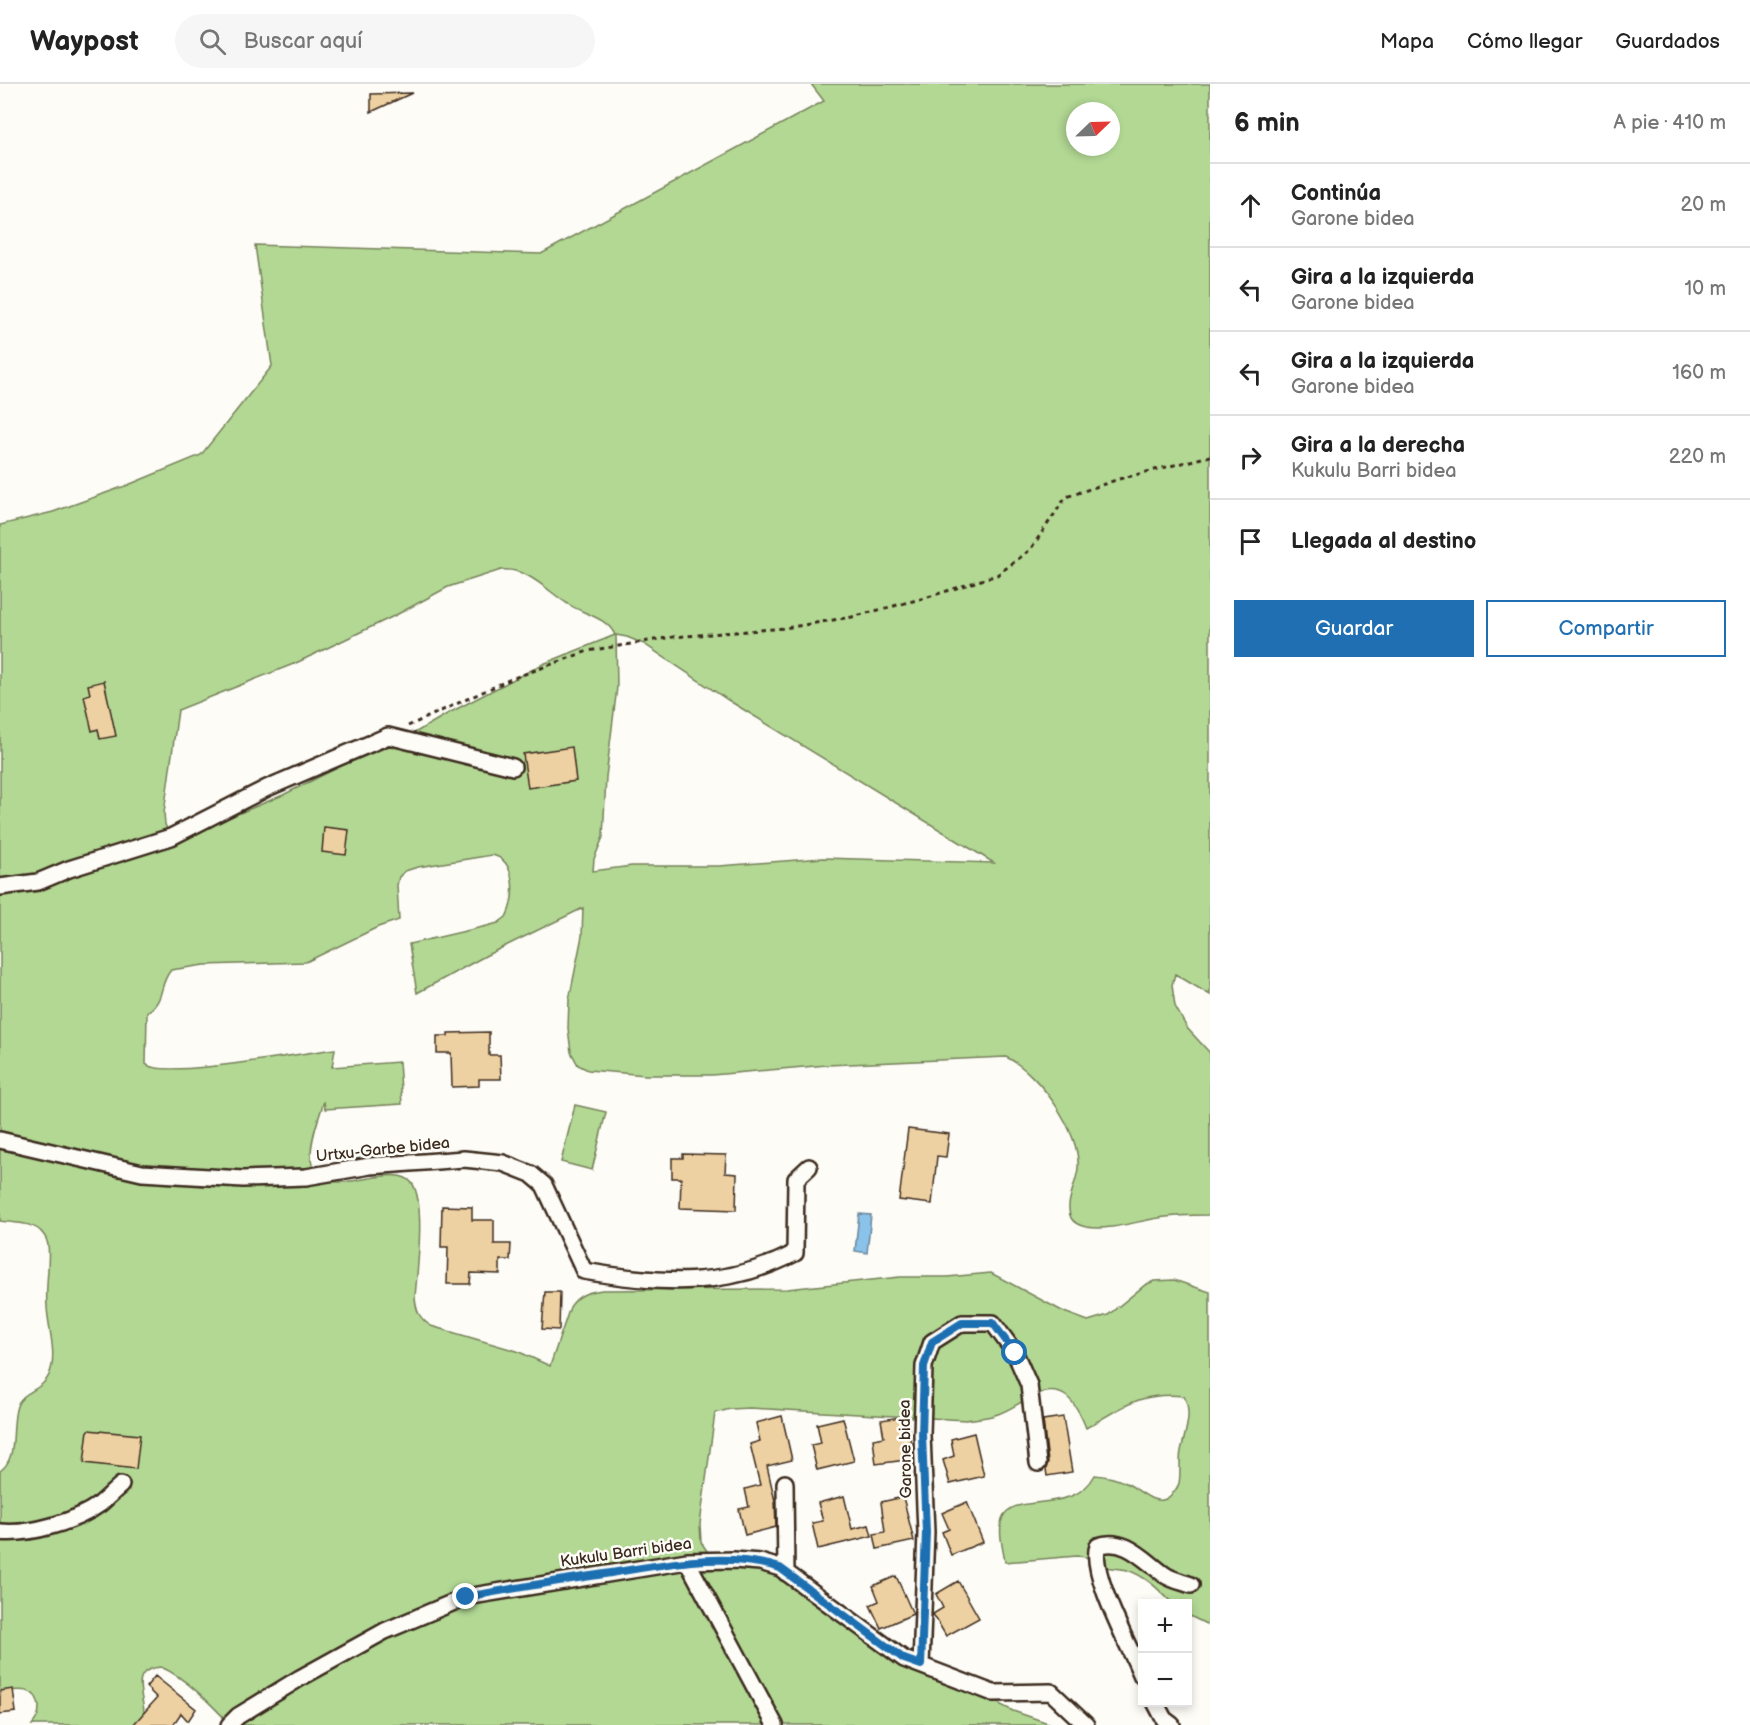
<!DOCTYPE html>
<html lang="es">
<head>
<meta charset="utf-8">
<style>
  :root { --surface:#fff; --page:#f6f6f6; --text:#222; --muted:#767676; --line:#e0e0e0; --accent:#1f6fb2 }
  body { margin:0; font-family:"Balsamiq Sans",sans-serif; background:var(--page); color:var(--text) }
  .controls { position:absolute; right:18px; bottom:18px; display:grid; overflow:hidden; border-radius:0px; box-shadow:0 3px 9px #0003 }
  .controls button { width:54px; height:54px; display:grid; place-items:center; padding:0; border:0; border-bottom:2px solid var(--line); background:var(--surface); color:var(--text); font:30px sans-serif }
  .compass { position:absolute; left:1066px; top:18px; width:54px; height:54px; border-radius:50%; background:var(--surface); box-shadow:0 3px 9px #0003; rotate:67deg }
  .stop { position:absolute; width:18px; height:18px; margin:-14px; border:4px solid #1f6fb2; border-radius:50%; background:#fff }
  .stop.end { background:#1f6fb2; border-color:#fff; box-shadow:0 2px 6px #0008 }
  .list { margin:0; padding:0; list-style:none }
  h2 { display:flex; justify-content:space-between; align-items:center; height:78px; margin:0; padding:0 24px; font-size:26px }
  h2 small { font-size:20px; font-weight:400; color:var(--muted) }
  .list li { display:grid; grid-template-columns:39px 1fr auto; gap:18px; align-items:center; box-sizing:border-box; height:84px; padding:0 24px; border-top:2px solid var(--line) }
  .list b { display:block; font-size:22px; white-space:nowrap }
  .list p { margin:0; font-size:20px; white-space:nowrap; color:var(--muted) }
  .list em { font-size:20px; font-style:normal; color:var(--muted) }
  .actions { display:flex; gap:12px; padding:18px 24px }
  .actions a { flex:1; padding:14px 0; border:2px solid var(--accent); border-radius:0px; text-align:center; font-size:21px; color:var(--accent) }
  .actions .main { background:var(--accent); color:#fff }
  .icon { flex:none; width:33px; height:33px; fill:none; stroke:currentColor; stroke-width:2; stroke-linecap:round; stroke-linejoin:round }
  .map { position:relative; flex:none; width:1210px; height:1641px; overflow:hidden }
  header { display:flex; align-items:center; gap:36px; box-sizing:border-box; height:84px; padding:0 30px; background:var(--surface); border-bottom:2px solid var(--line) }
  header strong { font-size:28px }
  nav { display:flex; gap:33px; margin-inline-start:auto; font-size:21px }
  .search { width:420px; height:54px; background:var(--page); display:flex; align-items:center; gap:15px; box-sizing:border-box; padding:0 21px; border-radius:33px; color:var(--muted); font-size:22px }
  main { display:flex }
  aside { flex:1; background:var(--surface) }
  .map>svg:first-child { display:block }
  .green { fill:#b2d894; stroke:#768159; stroke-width:1.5; fill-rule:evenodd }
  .water { fill:#8ac2e9; stroke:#6a8598; stroke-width:1.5 }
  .building { fill:#eed1a2; stroke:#3b2a1e; stroke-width:1.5 }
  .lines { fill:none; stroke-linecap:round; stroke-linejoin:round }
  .minor-casing { stroke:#3b2a1e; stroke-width:20 }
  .path { stroke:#3b2a1e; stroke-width:3; stroke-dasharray:4.5 4.5; stroke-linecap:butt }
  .minor { stroke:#fdfcf7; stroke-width:15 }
  .route { stroke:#1f6fb2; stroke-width:8 }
  .labels { text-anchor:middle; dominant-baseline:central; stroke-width:5; stroke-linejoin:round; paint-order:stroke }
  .street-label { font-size:16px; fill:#3b2a1e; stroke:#fdfcf7 }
</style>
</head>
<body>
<header>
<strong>Waypost</strong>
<div class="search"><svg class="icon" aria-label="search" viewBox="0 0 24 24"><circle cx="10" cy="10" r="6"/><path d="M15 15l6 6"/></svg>Buscar aquí</div>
<nav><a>Mapa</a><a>Cómo llegar</a><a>Guardados</a></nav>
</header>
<main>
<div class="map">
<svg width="1210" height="1641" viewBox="0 0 1210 1641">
  <rect width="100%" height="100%" fill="#fdfcf7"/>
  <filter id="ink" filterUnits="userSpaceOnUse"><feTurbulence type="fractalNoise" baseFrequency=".0167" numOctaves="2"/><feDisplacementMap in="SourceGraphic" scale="12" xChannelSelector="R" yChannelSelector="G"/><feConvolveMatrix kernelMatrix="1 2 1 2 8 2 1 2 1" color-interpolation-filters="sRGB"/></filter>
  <g filter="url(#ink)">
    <path class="green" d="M811,0h399v911l-35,-21 -3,11 3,21 12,22 23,25v162c-17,0 -34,0 -51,3 -22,3 -49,13 -73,9 -5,-1 -12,-4 -15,-9 -7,-15 6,-35 7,-50 3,-36 -40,-96 -72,-111l-179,8 -115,10h-66l-58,-5 -10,-5 -7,-13 -3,-24 1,-28 13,-64 1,-28 -96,47 -70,38 -8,-49 78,-18 11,-3 8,-6c10,-18 11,-57 -14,-62l-74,12 -13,4 -6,6 -2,8 2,35 -21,7 -72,35 -102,3 -33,5c-13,15 -5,30 -24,42l-1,52c14,16 161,-12 189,-15l-3,18 67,-5 3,42 -77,5 -1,-8c-5,17 -13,36 -13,54 0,57 81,2 101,28 14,19 5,89 3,114 1,14 4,21 16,29l86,25 33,15 20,-59c8,-12 17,-15 32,-17l185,-1 113,-12h47l44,-4 73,39 24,9 20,-6 37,-30 9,-4 20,-1 36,12v334l-22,-11v-11l-16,-1c-13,-13 -26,-27 -45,-33 -8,-2 -17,-1 -24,-4 -10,-5 -14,-10 -26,-10l-72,6c-2,-13 -7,-30 -3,-43 10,-29 71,-2 93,-44 11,1 21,3 31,8 14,6 31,27 45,12 3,-3 7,-8 8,-12 2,-9 0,-22 2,-32 4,-19 12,-37 3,-55 -44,-5 -62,12 -98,32 -10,-26 -23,-47 -55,-31 -11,5 -21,13 -33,17 -10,4 -22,4 -32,6l-216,-12 -20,1 -15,4 -15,111 1,18 6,9 98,27 82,61 41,27 57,23 16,16 12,6 41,14h-823c-18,-19 -46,-48 -70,-58 -31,2 -19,25 -17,44 0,5 -2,9 -3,14h-109c5,-6 7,-10 7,-18 -2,-22 -23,-17 -39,-15v-221c19,-13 10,-45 17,-65 5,-15 26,-16 32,-31 9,-20 -1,-47 -2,-68 -1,-13 0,-25 1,-37 0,-12 3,-27 -5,-36 -8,-12 -30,-11 -43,-13v-696l53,-13 75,-27 73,-30 71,-89 -17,-121 286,9 283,-153zM1075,27h36v36h-36zM501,486c27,-3 47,22 67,34 15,10 39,13 47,31l-72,29 -96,50 -48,28 -58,24 -58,29 -93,39 -21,1 -4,-11 -1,-11 14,-103 118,-47 100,-48 52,-28zM616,551l11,2 17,7 84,56 266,163 -171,-5 -104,8h-87l-39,5 1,-12 9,-22 3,-60 11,-90z
      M575,1021l31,7 -14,58 -31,-8z"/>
    <path class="water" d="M859,1130l12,1 -4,38 -12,-2z"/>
    <path class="building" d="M412,9l-41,19v-18z
      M104,597l12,55 -16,3 -2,-10 -6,2 -8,-35 6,-2 -2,-9z
      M572,663l4,34 -48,7 -5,-34z
      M324,743l25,3 -3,25 -24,-3z
      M489,948v23h11l1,24h-22v7l-27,1 -1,-34h-14v-17h11v-3z
      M908,1045l41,5 -3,23 -9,-1 -5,48 -33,-4z
      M683,1070l43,1 -1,18 12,1 -1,36 -56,-2 1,-30h-9v-20h11z
      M442,1122l30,1v13h22v24h17l-1,16h-10v14l-29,-1 -1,11h-23l1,-37h-7z
      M545,1208h15l-1,38 -17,-1z
      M782,1332l10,44 -25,6 8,35 1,26 -31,8 -6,-26 10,-2 -4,-18 15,-4 -10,-41 10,-3 -4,-18z
      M907,1332l6,43 -37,5 -3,-25 11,-2 -3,-17z
      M1063,1333l9,55 -25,4 -1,-7 2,-7 -5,-42z
      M843,1334l11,43 -37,9 -6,-25 10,-2 -4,-19z
      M88,1346l52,5 -4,34 -52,-6z
      M974,1349l10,43 -34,8 -7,-24 11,-4 -3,-17z
      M844,1412l8,33 17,-4 3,11 -54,13 -6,-26 11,-2 -5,-18z
      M903,1413l11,44 -37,8 -3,-15 11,-2 -4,-30z
      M967,1418l16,40 -32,13 -9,-23 7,-3 -7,-16z
      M896,1492l17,38 -32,14 -11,-23 9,-4 -6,-15z
      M958,1497l21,37 -33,18 -13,-22 10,-6 -7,-14z
      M155,1592l41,33 -8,12 -7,-8 -8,12h-40l24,-27 -11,-11z
      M13,1605l3,23 -16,2v-23z"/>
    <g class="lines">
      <g class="minor-casing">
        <path id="minor" d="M0,803l38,-5 31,-13 102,-32 96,-49 121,-52 125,31
          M0,1056l142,33 101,6 63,-2 64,-11 94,-7 39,4 28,11 13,11 40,86c75,13 142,18 211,-18l1,-74 13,-12
          M785,1399l1,90
          M0,1448c30,3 75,-10 100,-28 7,-6 14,-13 21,-19
          M687,1477l88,164
          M921,1581l5,-133 -4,-97 2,-69 8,-24 30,-19h31l22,30 14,32 9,78
          M1142,1592c-11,-27 -54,-105 -44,-130 27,-10 47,15 67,29 7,5 18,7 26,10
          M1155,1618l9,17 8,6
          M229,1641l9,-9 62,-38 85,-47 81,-34 221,-36 47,-1 26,2 20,6 124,91 89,34 58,-1 35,33"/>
      </g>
      <path class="path" d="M408,642l103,-47 77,-28 85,-14 112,-9 67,-11 76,-20 69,-22 33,-25 36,-53 53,-18 91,-23"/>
      <use href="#minor" class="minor"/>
    </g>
  </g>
  <g class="lines" filter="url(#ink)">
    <path class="route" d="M466,1513c49,-9 97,-17 145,-24 56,-9 114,-22 169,-5l124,91 17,6 5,-133 -4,-97 2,-69 8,-24 30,-19h31l22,30"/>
  </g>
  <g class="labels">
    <g class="street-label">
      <text transform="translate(383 1066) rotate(-6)">Urtxu-Garbe bidea</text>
      <text transform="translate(906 1365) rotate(-91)">Garone bidea</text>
      <text transform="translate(626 1469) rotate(-8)">Kukulu Barri bidea</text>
    </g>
  </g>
</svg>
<div class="controls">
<button>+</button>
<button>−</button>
</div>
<svg class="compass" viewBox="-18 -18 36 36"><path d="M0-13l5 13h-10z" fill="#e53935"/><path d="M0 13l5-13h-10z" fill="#767676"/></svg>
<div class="stop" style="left:1015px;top:1269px"></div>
<div class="stop end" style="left:466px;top:1513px"></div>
</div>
<aside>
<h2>6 min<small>A pie · 410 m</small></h2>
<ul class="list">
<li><svg class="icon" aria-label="ahead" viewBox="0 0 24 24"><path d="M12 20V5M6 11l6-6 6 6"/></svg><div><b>Continúa</b><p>Garone bidea</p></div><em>20 m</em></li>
<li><svg class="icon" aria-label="left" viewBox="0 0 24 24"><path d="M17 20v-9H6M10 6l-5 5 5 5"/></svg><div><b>Gira a la izquierda</b><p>Garone bidea</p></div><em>10 m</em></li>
<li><svg class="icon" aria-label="left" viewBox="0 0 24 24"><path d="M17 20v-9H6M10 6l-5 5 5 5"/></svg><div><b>Gira a la izquierda</b><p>Garone bidea</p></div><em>160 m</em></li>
<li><svg class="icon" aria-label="right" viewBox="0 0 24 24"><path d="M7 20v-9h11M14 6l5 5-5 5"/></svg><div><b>Gira a la derecha</b><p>Kukulu Barri bidea</p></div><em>220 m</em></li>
<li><svg class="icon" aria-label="arrive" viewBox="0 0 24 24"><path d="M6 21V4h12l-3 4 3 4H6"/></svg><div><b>Llegada al destino</b></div></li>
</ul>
<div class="actions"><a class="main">Guardar</a><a>Compartir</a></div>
</aside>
</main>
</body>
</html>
